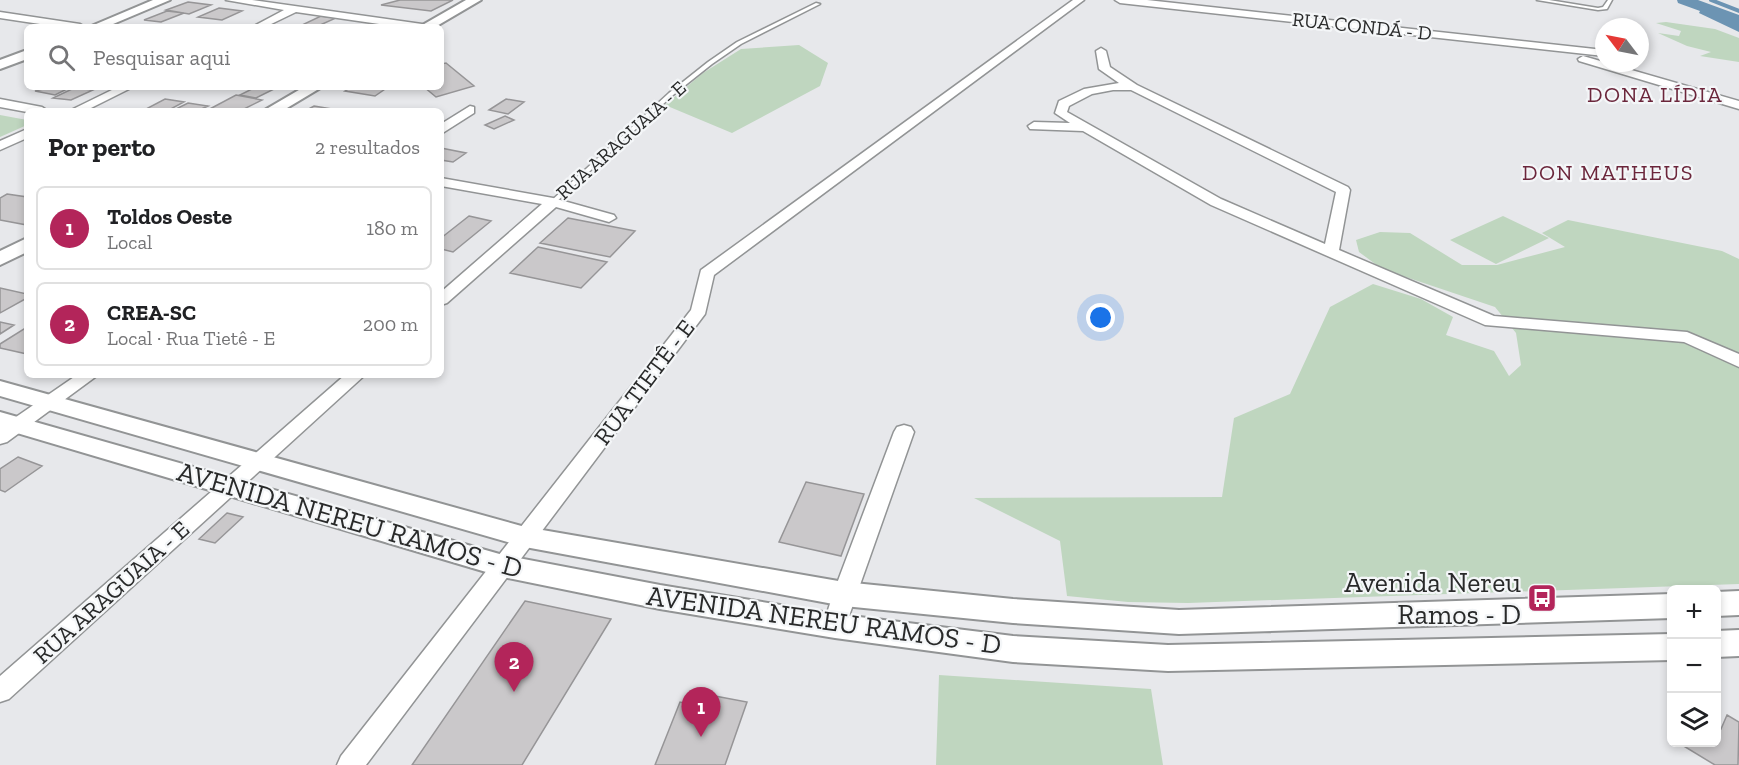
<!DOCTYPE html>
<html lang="pt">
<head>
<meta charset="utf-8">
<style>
  :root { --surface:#fff; --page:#f2f2f2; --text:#202124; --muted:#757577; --line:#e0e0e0; --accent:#b3255a }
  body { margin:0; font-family:"Zilla Slab",serif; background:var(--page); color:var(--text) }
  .controls { position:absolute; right:18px; bottom:18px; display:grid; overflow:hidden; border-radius:9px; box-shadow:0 3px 9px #0003 }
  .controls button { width:54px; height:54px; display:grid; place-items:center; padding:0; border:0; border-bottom:2px solid var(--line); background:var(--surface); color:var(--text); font:30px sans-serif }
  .compass { position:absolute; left:1595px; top:18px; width:54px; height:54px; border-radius:50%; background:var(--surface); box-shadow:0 3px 9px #0003; rotate:302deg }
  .you { position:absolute; left:1101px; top:318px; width:21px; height:21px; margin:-15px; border:4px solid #fff; border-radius:50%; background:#1a73e8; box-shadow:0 0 0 9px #1a73e833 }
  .badge { display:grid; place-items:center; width:39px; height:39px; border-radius:50%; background:var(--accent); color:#fff; font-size:20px; font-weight:700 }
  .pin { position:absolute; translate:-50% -50px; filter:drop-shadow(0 2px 3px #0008) }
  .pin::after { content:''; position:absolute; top:32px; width:21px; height:18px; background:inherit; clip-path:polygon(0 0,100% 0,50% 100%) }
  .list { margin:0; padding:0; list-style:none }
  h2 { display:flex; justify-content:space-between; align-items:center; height:78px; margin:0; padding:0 24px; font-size:26px }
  h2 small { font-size:20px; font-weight:400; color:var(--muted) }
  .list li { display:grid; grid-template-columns:39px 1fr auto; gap:18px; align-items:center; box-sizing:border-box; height:84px; margin:0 12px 12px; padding:0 12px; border:2px solid var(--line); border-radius:9px }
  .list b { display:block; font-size:22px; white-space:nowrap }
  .list p { margin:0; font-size:20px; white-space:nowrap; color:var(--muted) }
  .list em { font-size:20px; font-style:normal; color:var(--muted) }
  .icon { flex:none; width:33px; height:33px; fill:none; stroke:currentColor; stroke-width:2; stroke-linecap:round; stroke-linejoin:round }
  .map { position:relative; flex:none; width:1739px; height:765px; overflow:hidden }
  .search { position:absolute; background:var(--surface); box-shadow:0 3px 9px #0003; left:24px; top:24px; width:420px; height:66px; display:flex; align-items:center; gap:15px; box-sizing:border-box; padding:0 21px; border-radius:9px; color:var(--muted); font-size:22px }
  .panel { position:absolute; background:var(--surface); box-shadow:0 3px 9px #0003; left:24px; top:108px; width:420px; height:270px; border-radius:9px }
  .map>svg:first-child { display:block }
  .green { fill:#bfd6bf }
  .water { fill:#6c94b3 }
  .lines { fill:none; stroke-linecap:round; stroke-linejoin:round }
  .stream { stroke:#6c94b3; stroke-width:4 }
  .building { fill:#cac8ca; stroke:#969597; stroke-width:1.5 }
  .service-casing { stroke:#929495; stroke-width:3 }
  .minor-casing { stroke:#929495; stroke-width:3 }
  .tertiary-casing { stroke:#929495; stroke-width:4 }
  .service { fill:#fff; fill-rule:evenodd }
  .minor { fill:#fff; fill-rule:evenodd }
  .tertiary { fill:#fff; fill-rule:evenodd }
  .labels { text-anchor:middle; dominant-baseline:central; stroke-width:4.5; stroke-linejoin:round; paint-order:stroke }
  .far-street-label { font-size:20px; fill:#292a2a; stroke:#f4f6f8 }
  .far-neighbourhood-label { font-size:22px; letter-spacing:1.5px; fill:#6b263b; stroke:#f4f6f8 }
  .street-label { font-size:24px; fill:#292a2a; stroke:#f4f6f8 }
  .near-street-label { font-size:28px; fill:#292a2a; stroke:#f4f6f8 }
  .near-poi-label { font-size:28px; fill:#292a2a; stroke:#f4f6f8; text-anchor:end }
</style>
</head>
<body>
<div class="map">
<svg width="1739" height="765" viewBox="0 0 1739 765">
  <rect width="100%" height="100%" fill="#e7e8eb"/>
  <path class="green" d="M1666,22l49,7 24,9v24l-39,-6 11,-4 -24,-6 -29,-13 21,3 2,-5 -25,-8z
    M799,45l29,18 -8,23 -88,47 -67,-28 38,-32 38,-24z
    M0,115l27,5v5l-27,12z
    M1503,216l46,22 -53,26 -46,-24z
    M1568,220l154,31 17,8v325l-551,19 -60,-1 -61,-6 -7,-55 -86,-43 248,-1 12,-79 56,-24 40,-87 43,-23 48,15 32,18 -7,18 48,16 15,25 12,-11 -5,-32 -21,-26 -113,-38 -23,-17 -3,-12 24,-8 30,1 52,32h35l68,-18 -23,-14z
    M939,675l212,14 12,76h-227z"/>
  <path class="water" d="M1677,0h21l41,15v17l-40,-19 1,-2 -22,-8z"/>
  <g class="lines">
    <path class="stream" d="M1711,0l28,11"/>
  </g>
  <path class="building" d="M400,0h53l-22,11 -50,-6z
    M188,2l23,3 -22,9 -23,-4z
    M219,8l23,3 -20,9 -24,-3z
    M167,11l17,2 -23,9 -17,-2z
    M321,16l15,2 -18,8 -14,-2z
    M446,63l28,23 -38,11 -12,-10h17v-23z
    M51,87h20l-16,8 -20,-4z
    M256,87h22l-22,11 -16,-3z
    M352,87h36l-13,9 -30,-5z
    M74,88l19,2 -22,10 -18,-2z
    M236,95l26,5 -22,11h-34z
    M165,99l19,3 -17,9 -23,-1z
    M506,99l18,3 -16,12 -19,-4z
    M188,103l20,3 -11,5h-25z
    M314,106l18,3 -27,2z
    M505,116l9,4 -20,9 -9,-4z
    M441,148l25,5 -13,9 -12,-2z
    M7,194l20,3v28l-27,-5v-22z
    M469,216l22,5 -38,31 -12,-3v-11z
    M568,218l67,13 -25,26 -70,-14z
    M538,247l69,15 -26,26 -71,-15z
    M0,288l27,6v4l-27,15z
    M0,322l14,3 -14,9z
    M27,327v27l-27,-6v-4z
    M18,457l24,9 -37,26 -5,-2v-21z
    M806,482l58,12 -23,62 -62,-14z
    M227,513l16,4 -28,26 -16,-4z
    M525,601l86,18 -89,146h-110z
    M715,696l32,6 -22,63h-70l25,-63 30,6z
    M1727,715l12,7 -1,43h-23l-33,-20 34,-3v-15l5,2z"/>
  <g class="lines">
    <g class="service-casing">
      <path id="service" d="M1537,0h12l49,8 5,-1 5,-7h4l-5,9 -9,1z
        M816,3l4,1 -79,40 -29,20 -39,31 -118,108h-4v-2l118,-108 39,-31 29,-20z"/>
    </g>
    <g class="minor-casing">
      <path id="minor" d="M226,0h26l170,24 5,3h-27l-104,-15 -31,15h-13l32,-17z
        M1073,0h11l-370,275 -9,39 -339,451h-29l4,-9 350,-446 10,-40z
        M1115,0h32l457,50v6l-484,-53z
        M0,12l80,12 5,3h-25l-60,-9z
        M1101,48l5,3 4,16 27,18 211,102 2,3 -11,60 155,66 193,16 52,22v13l-55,-25 -199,-17 -274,-120 -128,-74 -53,-2 -2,-3 6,-4 36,1 -15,-10 4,-12 25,-12 35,-6 -20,-14 -3,-18zM1113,90h18l205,102 -11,52 -104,-45 -154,-87 2,-6 23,-12z
        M1583,56l156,45v8l-160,-48 -1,-2z
        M118,87h15l-48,24h-16z
        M0,99l42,8 6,4 -21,1 -27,-5z
        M470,106l4,1v6l-33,21v-10z
        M27,129v9l-27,12v-9z
        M441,178l112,20 61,17 2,3 -7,4 -53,-15 -109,96 -6,2v-13l101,-88 -101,-18z
        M77,375h21l-91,67 -7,2v-16z
        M345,375h20l-356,324 -9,3v-26z
        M904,425l7,2 3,5 -71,201 -8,3 -8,-3 -4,-7 10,-32 61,-162 3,-5z"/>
    </g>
    <g class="tertiary-casing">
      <path id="tertiary" d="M153,0h17l-64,27h-17z
        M466,0h15l-46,27h-16z
        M27,50v9l-27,10v-9z
        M304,87h18l-40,24h-19z
        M27,238v14l-27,13v-14z
        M0,381l525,146 319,55 169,17 166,11 493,-16v24l-493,16 -166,-11 -169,-17 -319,-59 -525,-151z
        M0,412l503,143 157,30 175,29 178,22 155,9 504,-11v26l-504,11 -155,-9 -178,-24 -175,-29 -157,-32 -503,-149z
        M1739,591v24l-23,1v-24z
        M1739,630v26l-23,1v-26z"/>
    </g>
    <use href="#service" class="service"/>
    <use href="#minor" class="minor"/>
    <use href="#tertiary" class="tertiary"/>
  </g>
  <defs>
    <g id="bus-square" transform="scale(1.5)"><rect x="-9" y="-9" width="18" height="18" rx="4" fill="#b3255a" stroke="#f4f6f8"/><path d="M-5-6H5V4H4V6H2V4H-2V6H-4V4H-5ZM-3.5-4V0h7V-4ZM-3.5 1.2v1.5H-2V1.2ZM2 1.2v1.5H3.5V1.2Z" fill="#fff"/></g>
  </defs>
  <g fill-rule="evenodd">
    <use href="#bus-square" x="1542" y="598"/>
  </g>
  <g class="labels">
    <g class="far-street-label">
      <text transform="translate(1362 26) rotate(6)">RUA CONDÁ - D</text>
      <text transform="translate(621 140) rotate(-42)">RUA ARAGUAIA - E</text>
    </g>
    <g class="far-neighbourhood-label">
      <text x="1655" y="94">DONA LÍDIA</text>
      <text x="1608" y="172">DON MATHEUS</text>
    </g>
    <g class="street-label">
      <text transform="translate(644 382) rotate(-53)">RUA TIETÊ - E</text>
      <text transform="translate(111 592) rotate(-42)">RUA ARAGUAIA - E</text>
    </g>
    <g class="near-street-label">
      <text transform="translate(350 520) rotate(16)">AVENIDA NEREU RAMOS - D</text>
      <text transform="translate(824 620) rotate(8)">AVENIDA NEREU RAMOS - D</text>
    </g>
    <g class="near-poi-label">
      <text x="1521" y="582">Avenida Nereu<tspan x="1521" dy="32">Ramos - D</tspan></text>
    </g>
  </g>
</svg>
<div class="controls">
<button>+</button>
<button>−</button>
<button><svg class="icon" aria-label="layers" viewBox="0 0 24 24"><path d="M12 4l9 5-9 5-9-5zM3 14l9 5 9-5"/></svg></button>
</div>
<svg class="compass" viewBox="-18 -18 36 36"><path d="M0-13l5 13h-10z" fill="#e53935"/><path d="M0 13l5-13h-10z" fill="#757577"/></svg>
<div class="you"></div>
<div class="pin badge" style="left:701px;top:737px">1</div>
<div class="pin badge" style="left:514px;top:692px">2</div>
<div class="search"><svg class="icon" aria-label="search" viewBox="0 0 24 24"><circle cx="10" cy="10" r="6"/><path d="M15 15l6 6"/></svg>Pesquisar aqui</div>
<section class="panel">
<h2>Por perto<small>2 resultados</small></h2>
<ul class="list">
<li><span class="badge">1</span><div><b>Toldos Oeste</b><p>Local</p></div><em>180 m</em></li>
<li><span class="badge">2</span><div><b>CREA-SC</b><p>Local · Rua Tietê - E</p></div><em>200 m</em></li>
</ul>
</section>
</div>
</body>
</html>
